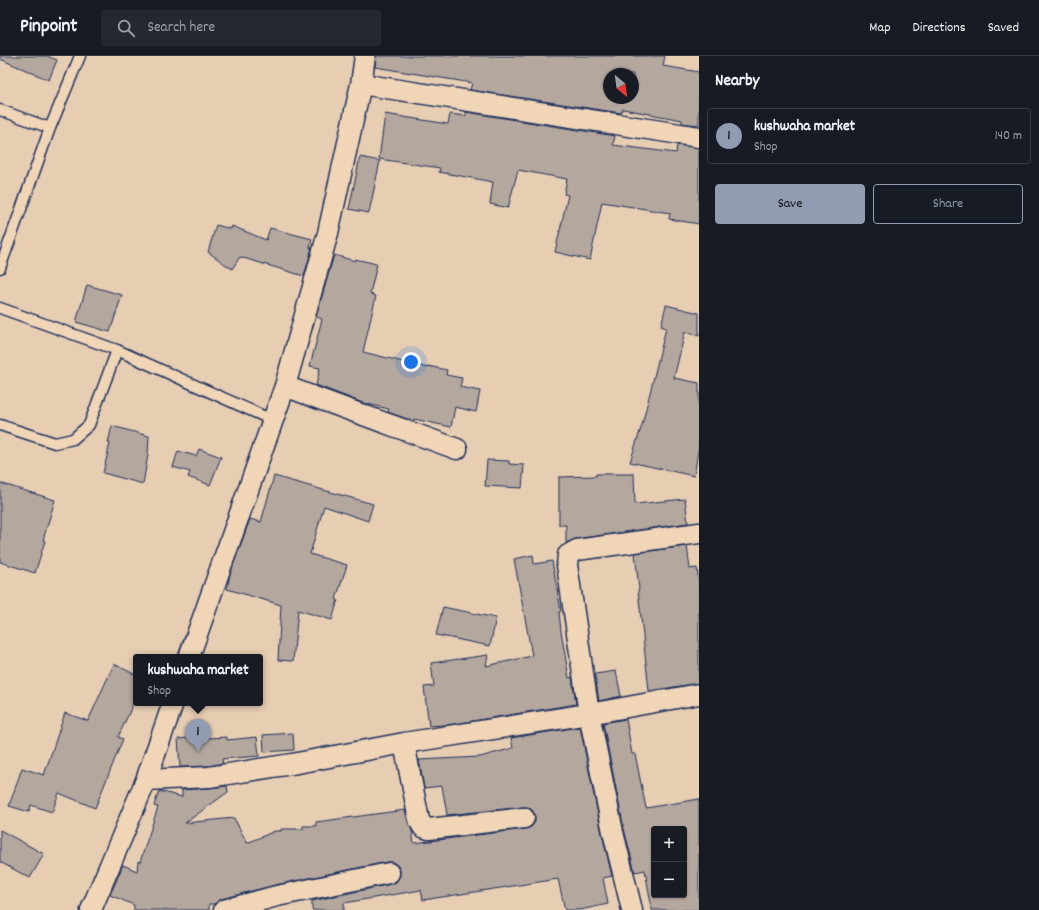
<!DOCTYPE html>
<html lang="en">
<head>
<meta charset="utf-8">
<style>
  :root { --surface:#171b24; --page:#242831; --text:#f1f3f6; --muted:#9ea1a6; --line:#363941; --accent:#919bb2 }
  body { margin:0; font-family:Dekko,sans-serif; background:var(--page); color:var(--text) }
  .controls { position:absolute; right:12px; bottom:12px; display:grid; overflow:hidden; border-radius:4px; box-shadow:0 1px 3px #0004 }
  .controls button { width:36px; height:36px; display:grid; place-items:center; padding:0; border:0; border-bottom:1px solid var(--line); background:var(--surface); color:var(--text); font:20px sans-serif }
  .compass { position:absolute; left:603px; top:12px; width:36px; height:36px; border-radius:50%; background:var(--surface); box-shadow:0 1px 3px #0004; rotate:151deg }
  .you { position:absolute; left:411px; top:306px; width:14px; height:14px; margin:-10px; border:3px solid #fff; border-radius:50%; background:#1a73e8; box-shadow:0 0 0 6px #1a73e833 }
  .badge { display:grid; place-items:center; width:26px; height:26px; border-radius:50%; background:var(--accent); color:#111; font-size:13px; font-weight:700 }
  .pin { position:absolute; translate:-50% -33px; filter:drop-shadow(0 1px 2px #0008) }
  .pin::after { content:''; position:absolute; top:21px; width:14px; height:12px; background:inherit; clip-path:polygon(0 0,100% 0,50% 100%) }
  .popup { position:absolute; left:133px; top:598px; width:130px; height:52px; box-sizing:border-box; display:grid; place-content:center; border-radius:4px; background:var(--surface); filter:drop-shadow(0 1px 3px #0005); font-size:13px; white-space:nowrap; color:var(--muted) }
  .popup b { font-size:15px; color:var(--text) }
  .popup::after { content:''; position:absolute; left:50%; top:100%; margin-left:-8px; border:8px solid transparent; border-top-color:var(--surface) }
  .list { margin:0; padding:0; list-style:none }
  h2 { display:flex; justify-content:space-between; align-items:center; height:52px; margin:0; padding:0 16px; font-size:17px }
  h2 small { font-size:13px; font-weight:400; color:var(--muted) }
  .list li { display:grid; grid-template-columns:26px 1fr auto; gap:12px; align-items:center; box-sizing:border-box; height:56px; margin:0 8px 8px; padding:0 8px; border:1px solid var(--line); border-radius:4px }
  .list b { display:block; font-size:15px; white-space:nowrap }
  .list p { margin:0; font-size:13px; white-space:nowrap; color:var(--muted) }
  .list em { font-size:13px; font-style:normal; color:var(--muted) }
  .actions { display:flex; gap:8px; padding:12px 16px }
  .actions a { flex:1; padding:9px 0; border:1px solid var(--accent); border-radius:4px; text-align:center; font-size:14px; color:var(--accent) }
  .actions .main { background:var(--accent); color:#111 }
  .icon { flex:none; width:22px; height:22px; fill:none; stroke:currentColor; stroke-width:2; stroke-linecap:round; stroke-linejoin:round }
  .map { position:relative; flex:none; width:699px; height:854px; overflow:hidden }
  header { display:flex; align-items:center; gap:24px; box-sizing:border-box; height:56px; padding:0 20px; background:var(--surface); border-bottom:1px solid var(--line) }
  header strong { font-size:19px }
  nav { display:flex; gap:22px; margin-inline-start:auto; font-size:14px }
  .search { width:280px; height:36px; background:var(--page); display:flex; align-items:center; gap:10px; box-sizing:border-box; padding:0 14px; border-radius:4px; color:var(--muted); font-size:15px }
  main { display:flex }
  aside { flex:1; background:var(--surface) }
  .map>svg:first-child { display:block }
  .building { fill:#b4a79e; stroke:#1b2f5e; fill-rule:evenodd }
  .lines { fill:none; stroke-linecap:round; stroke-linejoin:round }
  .lane-casing { stroke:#1b2f5e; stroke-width:13 }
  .street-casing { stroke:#1b2f5e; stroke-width:23 }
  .lane { stroke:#f0d5b7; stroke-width:10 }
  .street { stroke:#f0d5b7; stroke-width:20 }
</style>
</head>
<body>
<header>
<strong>Pinpoint</strong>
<div class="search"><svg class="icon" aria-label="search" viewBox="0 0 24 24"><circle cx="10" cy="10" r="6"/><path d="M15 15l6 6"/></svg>Search here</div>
<nav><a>Map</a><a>Directions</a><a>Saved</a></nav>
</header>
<main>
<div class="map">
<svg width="699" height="854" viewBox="0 0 699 854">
  <rect width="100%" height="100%" fill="#e7ceb3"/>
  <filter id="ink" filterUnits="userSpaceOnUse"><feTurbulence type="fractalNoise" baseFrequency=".025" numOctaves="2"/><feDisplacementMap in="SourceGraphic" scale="8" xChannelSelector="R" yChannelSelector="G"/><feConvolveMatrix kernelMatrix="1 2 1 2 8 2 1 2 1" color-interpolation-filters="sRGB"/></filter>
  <g filter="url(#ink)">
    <path class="building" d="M0,0h47l10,4 -8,20 -49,-21z
      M376,0h289l-2,10 36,6v53l-17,-2v-3l-59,-11 -2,4 -151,-23 2,-7 -97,-16zM609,18h24v24h-24z
      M466,56l149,24 -2,9 63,8 1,-8 22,3v76l-30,-5 1,-6 -68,-11 -12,58 -35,-8 13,-57 -4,-1 3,-15 -49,-9 -10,38 -18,-4 3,-22 -54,-10 1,-4 -61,-9 6,-45 63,10 2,-10 16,2z
      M360,101l20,4 -11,52 -20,-4z
      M216,169l15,4 1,-3 34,14 4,-12 42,11 -2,9h2l-8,28 -64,-19 -8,12 -24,-17z
      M334,199l21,6v-2l22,5 -7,30 6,2 -13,56 65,16v-2l19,4 -1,5 16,3 -2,9 20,4 -4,21 -21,-5 -4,20 -37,-8 -1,2 -25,-9 1,-3 -26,-6 -47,-18 4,-17 -10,-2 12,-47 -6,-2z
      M87,229l35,10 -12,37 -34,-10z
      M666,249l33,8v23l-14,-4 -11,46 25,5v62l-5,31 -64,-14 12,-37 24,-97 -5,-2z
      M112,370l37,10 -1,19 -5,29 -40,-11 7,-30h-2z
      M199,393l22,8 -11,28 -22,-8 2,-5 -17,-5 5,-16 18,5z
      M487,404l22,1v3l15,1 -2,23 -37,-2z
      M596,418h38l1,30 50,-5 3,24 -113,16 -9,4v-18h-7v-48l37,-1z
      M274,420l99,28 -5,17 -44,-15 -14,48 37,11 -11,34 2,1 -6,20 -34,-10 -5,51 -15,-1 3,-55 -54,-16 3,-15 20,-55 11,3z
      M0,427l55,17 -12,40 2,1 -10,32 -35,-11z
      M687,490l3,23 7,-1 2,16v99l-50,8 -11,-101 1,-1 -4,-36z
      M533,499l1,9 18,-3 9,50 -2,1 2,19 8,47 3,-1 4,27 -122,20 -25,2 -5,-39 10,-1 -3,-23 57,-8 -2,11 46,-10 -18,-97z
      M443,551l53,11 -6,28 -54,-11z
      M114,608l22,11v23l-18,39 5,2 -28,69 -36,-15 -7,19 -21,-7 -2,7 -20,-6 13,-38 22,7 21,-62 23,8z
      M616,615l5,25 -22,5 -4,-27z
      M626,663l6,35h3l11,54 53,-9v111h-47l-7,-40 -10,2 -11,-43 -21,-106zM654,773h30v66h-30z
      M580,671l22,107 10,42 -9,2 5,26 -28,6h-15l-7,-31 -135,21 -2,-10 -77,13v7h-32v-9l79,-17 5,-2 4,-6v-6l-2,-4 -5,-4h-6l-112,23 -54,14 -6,5h-6v6h-75v-5l-24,-10 13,-30 14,6 1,-10 2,1 18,-55 -4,-1 5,-15 23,6v-7l28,-2 17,-2 1,6 -43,31 49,-5 13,25 28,-12h6v-2h22v-3h13v-4l89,-12 3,12 4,9 2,12 111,-14 6,-2 4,-5v-5l-2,-6 -5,-4h-5l-76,8 -5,-29 -18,2 -5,-28 61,-3 33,-9 -2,-10z
      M293,677l1,17 -30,2 -1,-17z
      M207,680v2l20,-1v3l30,-3 2,19 -37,3 1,4 -15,3 -28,1 -2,-28z
      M0,774l44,24 -14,24 -30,-16z"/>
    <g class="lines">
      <g class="lane-casing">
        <path id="lane" d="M0,54l50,18
          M0,212l50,-140 30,-72
          M0,252l117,42 155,70
          M0,369l55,18 18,-4 16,-14 28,-75"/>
      </g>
      <g class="street-casing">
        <path id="street" d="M361,28l338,53
          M285,330c57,22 115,42 172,63
          M189,601l96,-271 43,-153 33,-149 4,-28
          M404,687l15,77 4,7 6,2 95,-11
          M146,724l63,-3 83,-13 112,-21 185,-29 110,-20
          M91,854l55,-130 27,-77
          M224,854l53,-14 112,-23
          M632,854l-19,-78 -24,-118 -22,-149 1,-10 9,-5 122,-17"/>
      </g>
      <use href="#lane" class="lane"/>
      <use href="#street" class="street"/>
    </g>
  </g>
</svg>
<div class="controls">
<button>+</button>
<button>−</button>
</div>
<svg class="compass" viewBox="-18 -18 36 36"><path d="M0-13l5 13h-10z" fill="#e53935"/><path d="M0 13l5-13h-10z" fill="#9ea1a6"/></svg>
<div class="you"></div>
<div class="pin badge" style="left:198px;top:696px">1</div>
<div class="popup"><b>kushwaha market</b>Shop</div>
</div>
<aside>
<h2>Nearby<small></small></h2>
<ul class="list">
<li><span class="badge">1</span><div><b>kushwaha market</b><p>Shop</p></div><em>140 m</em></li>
</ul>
<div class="actions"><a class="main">Save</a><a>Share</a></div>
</aside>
</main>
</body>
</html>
